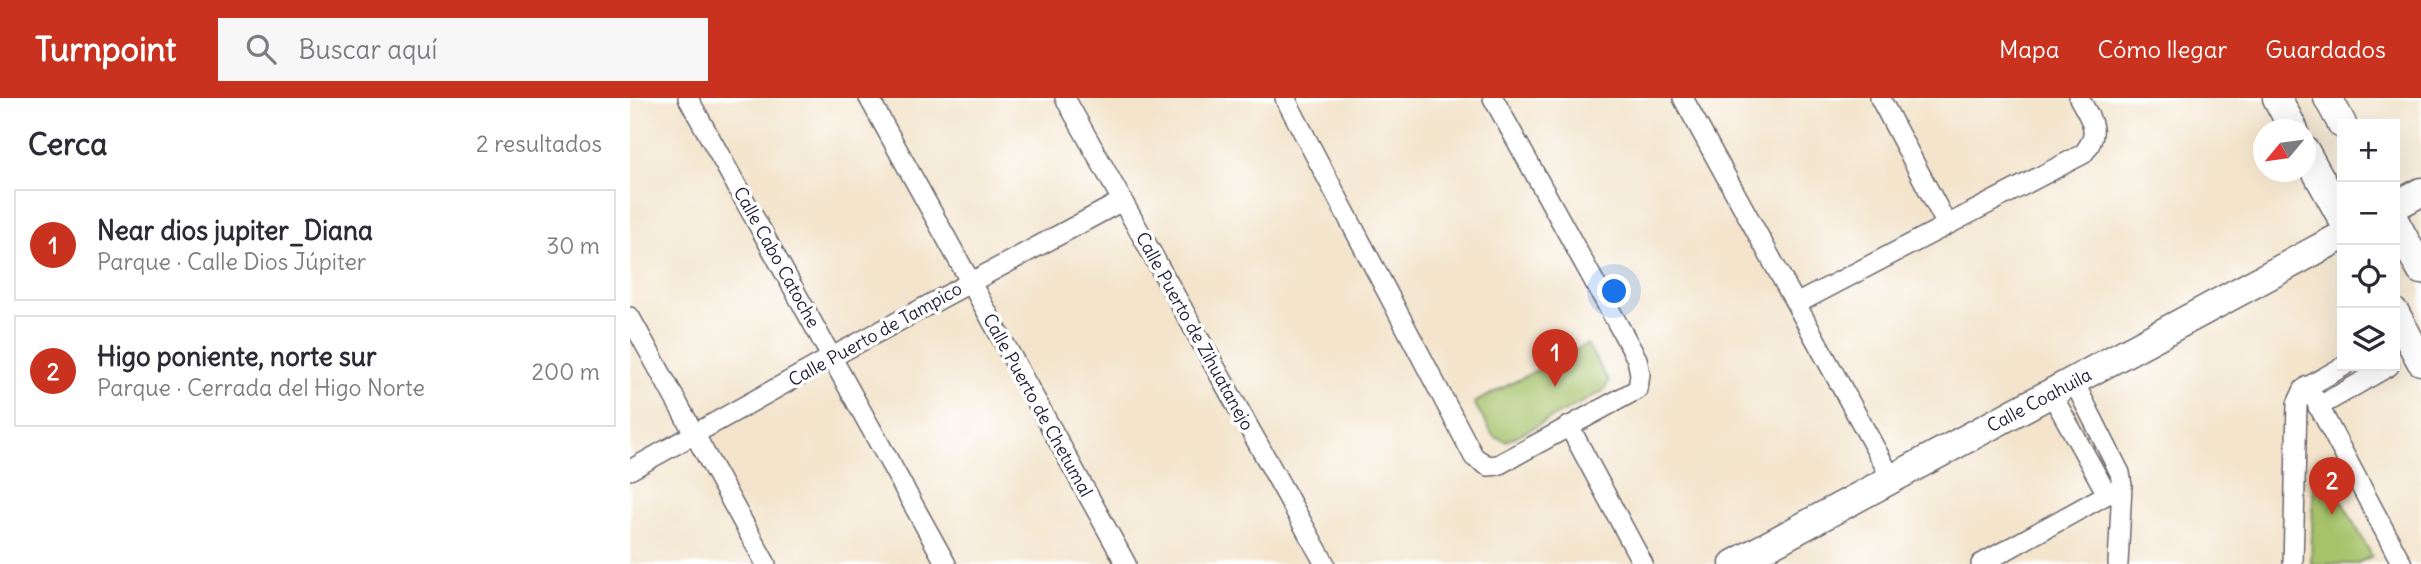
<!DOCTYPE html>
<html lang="es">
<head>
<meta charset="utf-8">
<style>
  :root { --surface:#fff; --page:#f7f7f7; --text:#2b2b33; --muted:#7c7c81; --line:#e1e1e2; --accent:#c8321e }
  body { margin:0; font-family:Delius,sans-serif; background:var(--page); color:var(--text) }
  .controls { position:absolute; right:21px; top:21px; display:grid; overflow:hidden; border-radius:0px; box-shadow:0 7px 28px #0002 }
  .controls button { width:63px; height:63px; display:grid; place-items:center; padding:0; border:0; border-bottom:2px solid var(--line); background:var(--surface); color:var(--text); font:35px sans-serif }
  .compass { position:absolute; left:1623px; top:21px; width:63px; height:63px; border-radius:50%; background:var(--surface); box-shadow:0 7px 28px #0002; rotate:241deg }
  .you { position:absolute; left:985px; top:194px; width:24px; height:24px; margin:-18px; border:5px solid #fff; border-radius:50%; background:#1a73e8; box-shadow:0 0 0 10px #1a73e833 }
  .badge { display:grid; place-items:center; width:46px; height:46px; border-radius:50%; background:var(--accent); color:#fff; font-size:23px; font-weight:700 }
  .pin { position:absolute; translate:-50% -58px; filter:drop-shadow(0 2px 4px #0008) }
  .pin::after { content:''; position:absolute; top:37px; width:24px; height:21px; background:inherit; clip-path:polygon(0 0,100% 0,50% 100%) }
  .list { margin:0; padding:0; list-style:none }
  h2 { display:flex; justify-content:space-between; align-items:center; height:91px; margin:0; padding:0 28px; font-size:30px }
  h2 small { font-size:23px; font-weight:400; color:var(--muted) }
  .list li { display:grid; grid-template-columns:46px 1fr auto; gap:21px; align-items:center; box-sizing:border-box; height:112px; margin:0 14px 14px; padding:0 14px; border:2px solid var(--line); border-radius:0px }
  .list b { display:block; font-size:26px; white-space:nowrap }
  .list p { margin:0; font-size:23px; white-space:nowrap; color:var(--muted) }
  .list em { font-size:23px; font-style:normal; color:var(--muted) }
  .icon { flex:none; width:38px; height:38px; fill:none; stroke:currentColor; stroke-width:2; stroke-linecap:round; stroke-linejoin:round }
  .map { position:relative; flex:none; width:1791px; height:466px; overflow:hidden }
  header { display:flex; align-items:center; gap:42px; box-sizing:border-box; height:98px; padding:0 35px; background:var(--accent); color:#fff }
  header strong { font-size:33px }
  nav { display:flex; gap:38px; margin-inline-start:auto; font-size:24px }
  .search { width:490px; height:63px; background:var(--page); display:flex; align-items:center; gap:18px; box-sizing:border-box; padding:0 24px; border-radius:0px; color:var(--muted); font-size:26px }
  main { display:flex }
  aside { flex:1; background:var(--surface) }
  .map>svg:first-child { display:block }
  .green { fill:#a6c36b; stroke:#647253; stroke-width:2 }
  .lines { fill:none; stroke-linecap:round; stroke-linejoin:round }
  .street-casing { stroke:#6b666d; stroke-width:22 }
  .secondary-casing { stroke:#6b666d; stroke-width:31 }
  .street { stroke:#fff; stroke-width:19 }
  .secondary { stroke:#fff; stroke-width:28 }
  .labels { text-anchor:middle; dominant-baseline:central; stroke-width:7; stroke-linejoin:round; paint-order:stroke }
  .street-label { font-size:18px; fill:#22223b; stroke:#fff }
</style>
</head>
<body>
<header>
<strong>Turnpoint</strong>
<div class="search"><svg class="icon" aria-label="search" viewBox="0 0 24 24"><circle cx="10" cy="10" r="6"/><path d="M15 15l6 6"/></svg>Buscar aquí</div>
<nav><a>Mapa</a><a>Cómo llegar</a><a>Guardados</a></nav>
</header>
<main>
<aside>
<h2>Cerca<small>2 resultados</small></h2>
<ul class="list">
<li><span class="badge">1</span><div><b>Near dios jupiter_Diana</b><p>Parque · Calle Dios Júpiter</p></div><em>30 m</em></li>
<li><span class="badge">2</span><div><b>Higo poniente, norte sur</b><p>Parque · Cerrada del Higo Norte</p></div><em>200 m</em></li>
</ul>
</aside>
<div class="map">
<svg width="1791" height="466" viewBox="0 0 1791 466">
  <rect width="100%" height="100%" fill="#fff"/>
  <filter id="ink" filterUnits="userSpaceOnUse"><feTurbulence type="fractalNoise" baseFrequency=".0143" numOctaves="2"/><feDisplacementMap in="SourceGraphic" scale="14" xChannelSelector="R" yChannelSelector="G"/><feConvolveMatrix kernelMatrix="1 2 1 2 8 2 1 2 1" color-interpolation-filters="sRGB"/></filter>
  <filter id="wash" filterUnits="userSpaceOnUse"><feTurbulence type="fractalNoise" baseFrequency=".00686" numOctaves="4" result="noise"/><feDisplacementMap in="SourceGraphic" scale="28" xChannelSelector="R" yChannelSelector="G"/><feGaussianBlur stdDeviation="1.57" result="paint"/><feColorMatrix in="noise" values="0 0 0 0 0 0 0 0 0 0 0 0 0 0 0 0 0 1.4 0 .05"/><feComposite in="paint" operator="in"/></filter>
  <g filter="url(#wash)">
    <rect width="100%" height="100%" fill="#f3e4cb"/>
    <path class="green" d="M957,246l22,38 -7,10 -95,49 -13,-4 -20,-34z
      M1689,361l53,97 -16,8h-45l3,-90z"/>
  </g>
  <g filter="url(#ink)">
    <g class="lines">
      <g class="street-casing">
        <path id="street" d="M58,0l258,466
          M239,0l257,466
          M435,0l260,466
          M655,0l189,359 14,9 10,-1 140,-76 2,-15 -3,-15 -144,-261
          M1053,0l209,381
          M1250,0l67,127
          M1166,206l287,-150c19,-22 8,-34 -4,-56
          M0,219l136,247
          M1444,284l46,91 2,13 -4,78
          M1678,288l94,178
          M1421,295l56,101
          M1688,309l71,-41
          M939,328l74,138
          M0,372l202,-113 290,-156
          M1351,466l141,-78
          M1663,466l4,-160 7,-15 40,-23"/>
      </g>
      <g class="secondary-casing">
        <path id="secondary" d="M1647,0l17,32
          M1698,0l14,26
          M1675,53l37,67
          M1765,108l26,-14
          M1765,124l26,48
          M1765,215l26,48
          M1104,466l608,-328"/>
      </g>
      <use href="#street" class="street"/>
      <use href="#secondary" class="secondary"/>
    </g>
  </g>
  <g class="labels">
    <g class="street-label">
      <text transform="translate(147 159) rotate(61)">Calle Cabo Catoche</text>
      <text transform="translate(565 233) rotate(61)">Calle Puerto de Zihuatanejo</text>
      <text transform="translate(245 236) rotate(-29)">Calle Puerto de Tampico</text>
      <text transform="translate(1409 302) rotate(-28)">Calle Coahuila</text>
      <text transform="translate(408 307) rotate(61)">Calle Puerto de Chetumal</text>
    </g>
  </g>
</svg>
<div class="controls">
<button>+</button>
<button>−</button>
<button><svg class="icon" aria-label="locate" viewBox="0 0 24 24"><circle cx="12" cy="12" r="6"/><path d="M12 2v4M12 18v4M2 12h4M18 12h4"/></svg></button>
<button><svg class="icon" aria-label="layers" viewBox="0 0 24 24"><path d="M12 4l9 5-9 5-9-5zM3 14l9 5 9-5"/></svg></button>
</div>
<svg class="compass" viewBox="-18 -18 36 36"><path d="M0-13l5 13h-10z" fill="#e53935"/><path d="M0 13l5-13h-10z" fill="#7c7c81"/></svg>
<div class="you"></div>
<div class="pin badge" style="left:925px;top:289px">1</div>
<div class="pin badge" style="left:1702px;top:417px">2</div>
</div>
</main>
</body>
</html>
